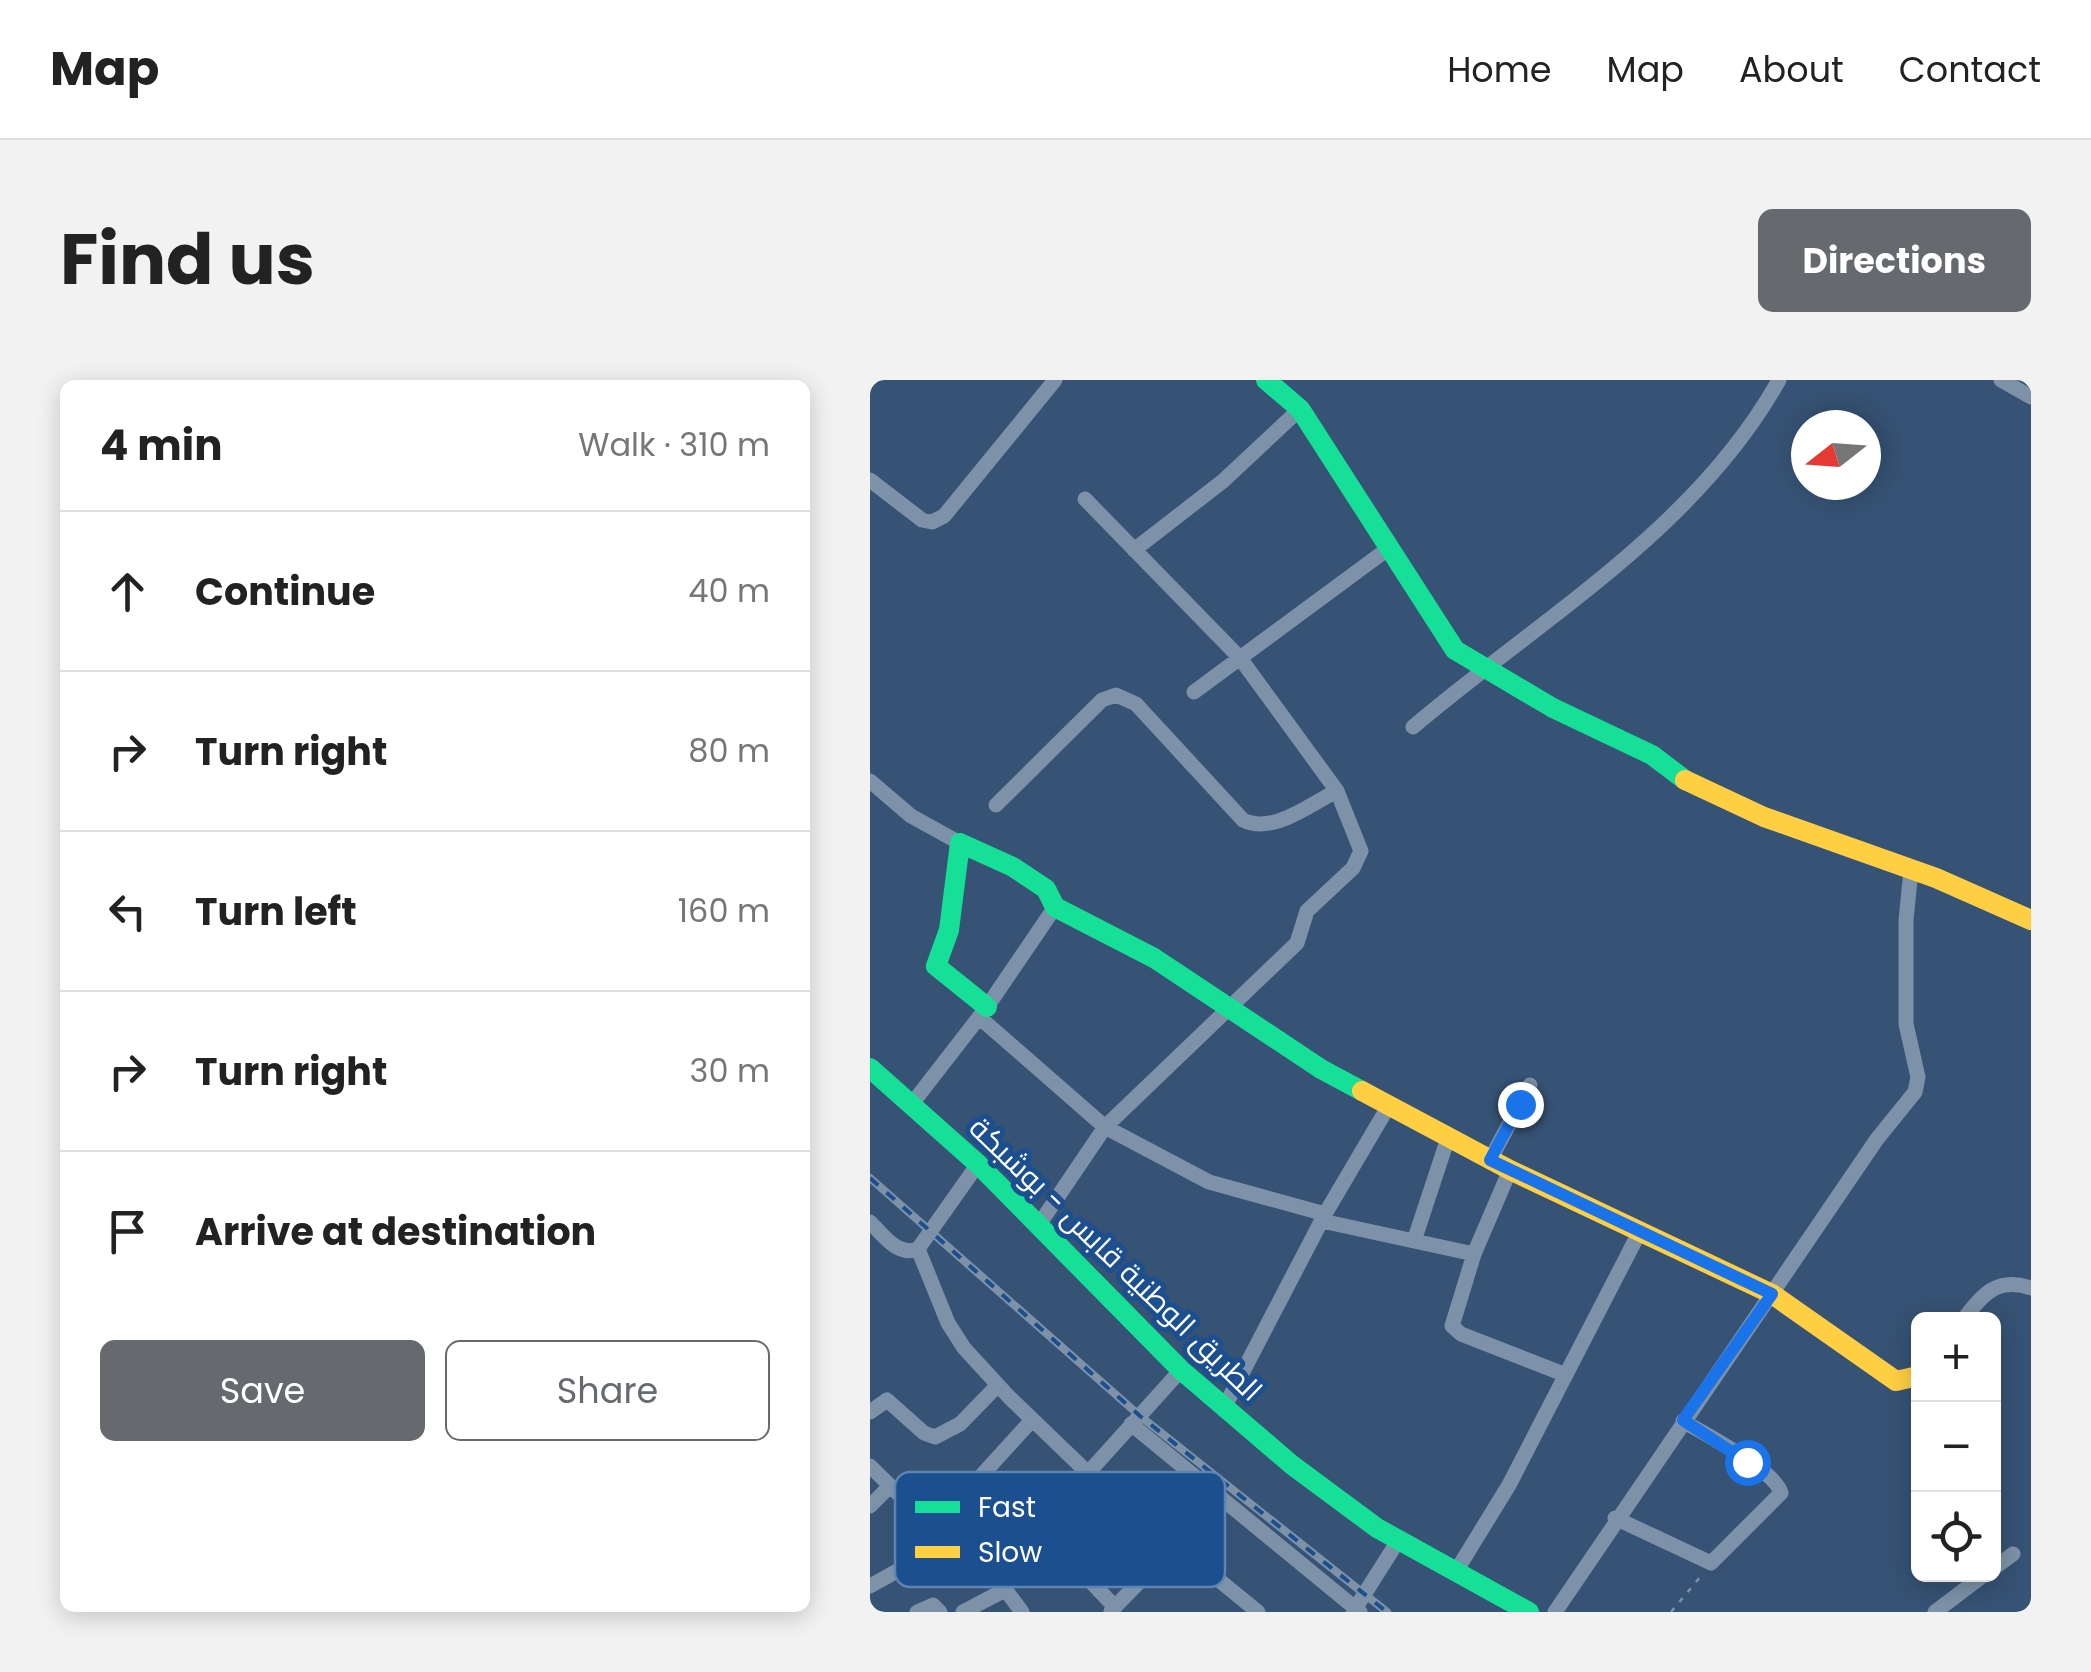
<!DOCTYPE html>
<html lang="en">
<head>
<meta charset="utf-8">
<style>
  :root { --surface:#fff; --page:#f2f2f2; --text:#222; --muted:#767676; --line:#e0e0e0; --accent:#666a6f }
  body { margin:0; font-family:Poppins,Cairo,sans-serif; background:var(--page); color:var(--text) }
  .controls { position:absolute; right:30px; bottom:30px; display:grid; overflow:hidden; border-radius:15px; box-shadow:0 5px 25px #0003 }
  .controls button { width:90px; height:90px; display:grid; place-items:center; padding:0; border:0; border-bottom:2px solid var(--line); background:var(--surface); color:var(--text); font:50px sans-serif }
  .compass { position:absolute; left:921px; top:30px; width:90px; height:90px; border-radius:50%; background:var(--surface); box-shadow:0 5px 25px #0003; rotate:253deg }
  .stop { position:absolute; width:30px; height:30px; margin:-22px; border:8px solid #1a73e8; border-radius:50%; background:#fff }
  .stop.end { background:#1a73e8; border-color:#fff; box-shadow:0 2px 10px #0008 }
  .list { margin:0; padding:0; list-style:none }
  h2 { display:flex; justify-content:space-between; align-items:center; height:130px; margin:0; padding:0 40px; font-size:42px }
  h2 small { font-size:32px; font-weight:400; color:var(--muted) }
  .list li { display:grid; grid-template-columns:65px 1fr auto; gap:30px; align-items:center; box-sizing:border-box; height:160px; padding:0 40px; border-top:2px solid var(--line) }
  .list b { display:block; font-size:38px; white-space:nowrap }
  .list em { font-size:32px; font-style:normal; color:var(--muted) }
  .actions { display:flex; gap:20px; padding:30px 40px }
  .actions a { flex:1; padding:22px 0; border:2px solid var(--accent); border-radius:15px; text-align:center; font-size:35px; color:var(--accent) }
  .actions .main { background:var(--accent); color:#fff }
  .icon { flex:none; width:55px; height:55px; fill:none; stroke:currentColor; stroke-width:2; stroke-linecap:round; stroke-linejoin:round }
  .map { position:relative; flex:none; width:1161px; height:1232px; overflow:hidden; border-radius:15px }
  header { display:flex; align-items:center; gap:60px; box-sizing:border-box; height:140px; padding:0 50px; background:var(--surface); border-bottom:2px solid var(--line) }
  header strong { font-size:48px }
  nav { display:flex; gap:55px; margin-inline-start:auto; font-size:35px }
  .intro { display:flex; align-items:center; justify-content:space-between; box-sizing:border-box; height:240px; padding:0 60px }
  h1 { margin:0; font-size:70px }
  .button { padding:25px 45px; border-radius:15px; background:var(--accent); color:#fff; font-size:35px; font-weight:700 }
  main { display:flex; gap:60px; padding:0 60px }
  aside { flex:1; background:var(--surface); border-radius:15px; box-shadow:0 5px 25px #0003 }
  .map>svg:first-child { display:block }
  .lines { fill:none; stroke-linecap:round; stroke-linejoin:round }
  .path { stroke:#7d92a8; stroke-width:2.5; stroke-dasharray:5 8; stroke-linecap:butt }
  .street { stroke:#7d92a8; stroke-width:15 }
  .fast { stroke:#16e098; stroke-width:20 }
  .slow { stroke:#ffcf43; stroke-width:20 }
  .rail-casing { stroke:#7e92a7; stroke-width:8 }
  .rail { stroke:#1b4f8f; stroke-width:4; stroke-dasharray:11; stroke-linecap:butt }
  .route { stroke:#1a73e8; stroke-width:12 }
  .labels { text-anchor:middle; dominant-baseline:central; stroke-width:10; stroke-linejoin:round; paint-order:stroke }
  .street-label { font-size:30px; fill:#fff; stroke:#1b4f8f }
  .key { fill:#1b4f8f; stroke:#5f84b1; stroke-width:2.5 }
  .key-label { font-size:28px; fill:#fff }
</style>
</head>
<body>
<header>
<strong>Map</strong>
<nav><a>Home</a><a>Map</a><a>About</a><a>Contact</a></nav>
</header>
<div class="intro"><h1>Find us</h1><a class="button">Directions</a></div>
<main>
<aside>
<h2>4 min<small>Walk · 310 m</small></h2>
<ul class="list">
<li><svg class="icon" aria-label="ahead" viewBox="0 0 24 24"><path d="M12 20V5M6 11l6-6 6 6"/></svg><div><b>Continue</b></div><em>40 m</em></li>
<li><svg class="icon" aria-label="right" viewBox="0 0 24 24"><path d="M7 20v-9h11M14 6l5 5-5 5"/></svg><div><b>Turn right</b></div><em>80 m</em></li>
<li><svg class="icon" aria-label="left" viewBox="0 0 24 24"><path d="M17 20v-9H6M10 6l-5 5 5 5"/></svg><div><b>Turn left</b></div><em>160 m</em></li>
<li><svg class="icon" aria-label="right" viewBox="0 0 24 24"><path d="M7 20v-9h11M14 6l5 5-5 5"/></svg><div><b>Turn right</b></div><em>30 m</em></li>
<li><svg class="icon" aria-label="arrive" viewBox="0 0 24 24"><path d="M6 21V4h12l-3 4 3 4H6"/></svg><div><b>Arrive at destination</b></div></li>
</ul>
<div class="actions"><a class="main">Save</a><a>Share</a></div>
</aside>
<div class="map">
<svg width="1161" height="1232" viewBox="0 0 1161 1232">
  <rect width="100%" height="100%" fill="#365274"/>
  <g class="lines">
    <path class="path" d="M801,1232l30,-36"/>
    <path class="street" d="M1131,0l30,17
      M0,100l52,40 10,2 12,-6 111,-136
      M264,170l89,-69 77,-72
      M324,312l195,-144
      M543,347c127,-108 283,-198 366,-347
      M0,401l41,35 49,27
      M126,425l106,-105 14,-5 20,9 107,116c30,15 67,-16 94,-29
      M109,637l126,110 104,55 116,32
      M41,725l76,-98 68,-100
      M620,780l40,-75
      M640,790l-36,84 -22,72 9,8 105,41
      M452,841l152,33
      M0,842c13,13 28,35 48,27
      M168,846l67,-99 192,-184 10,-32 46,-43 8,-17 -24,-60 -97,-133 -155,-159
      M544,861l34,-103
      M48,869l30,74 16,25 45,49 79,76 170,139
      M48,869l60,-85
      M1094,939c19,-26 34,-42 67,-31
      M355,1026l100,-192 63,-107
      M0,1032l17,-12 37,33 11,4 25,-13 38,-39
      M261,1044l229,188
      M0,1086l56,55 35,-23
      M218,1093l93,-103
      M0,1126l19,-19
      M745,1138l96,45 70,-70c-5,-22 -76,-59 -98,-72
      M162,1140l83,87
      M1124,1188l19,-14
      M585,1193l54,-88 131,-254
      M0,1206l94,-52
      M241,1231l63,-65
      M47,1232l16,-7 7,7
      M93,1232l42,-22
      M152,1232l-58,-78 -3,-36 71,-78
      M483,1232l45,-71
      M685,1232l322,-473 38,-47 3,-15 -12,-53v-104l5,-50
      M1065,1232l50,-38"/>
    <path class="fast" d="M396,0l34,29 155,241 98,58 99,47 33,25
      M117,627l-51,-41 13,-36 11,-87 53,24 33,22 9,18 99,51 167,111 41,22
      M0,688l108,96 203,206 111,95 85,63 152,84"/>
    <path class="slow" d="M815,400l79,37 172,61 95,42
      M492,711l148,79 262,124 124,87 22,-5"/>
    <g class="rail-casing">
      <path id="rail" d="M0,798l270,238 247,196"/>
    </g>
    <use href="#rail" class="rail"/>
  </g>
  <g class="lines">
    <path class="route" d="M650,724l-30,56 282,134 -89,126 64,42"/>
  </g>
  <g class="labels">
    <g class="street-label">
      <text transform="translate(246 879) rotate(44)">الطريق الوطنية قابس - بوشبكة</text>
    </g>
  </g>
  <rect x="25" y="1092" width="330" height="115" rx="15" class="key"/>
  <rect x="45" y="1121" width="45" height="12" fill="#16e098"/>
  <rect x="45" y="1166" width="45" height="12" fill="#ffcf43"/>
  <g class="key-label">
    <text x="108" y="1137">Fast</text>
    <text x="108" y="1182">Slow</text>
  </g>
</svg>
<div class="controls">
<button>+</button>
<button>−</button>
<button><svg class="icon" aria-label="locate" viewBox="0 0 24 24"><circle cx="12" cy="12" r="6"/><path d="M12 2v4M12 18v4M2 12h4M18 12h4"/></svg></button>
</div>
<svg class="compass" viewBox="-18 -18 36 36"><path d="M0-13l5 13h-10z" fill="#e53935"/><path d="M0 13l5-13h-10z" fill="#767676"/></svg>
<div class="stop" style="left:877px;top:1082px"></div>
<div class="stop end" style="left:650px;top:724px"></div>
</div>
</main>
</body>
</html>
